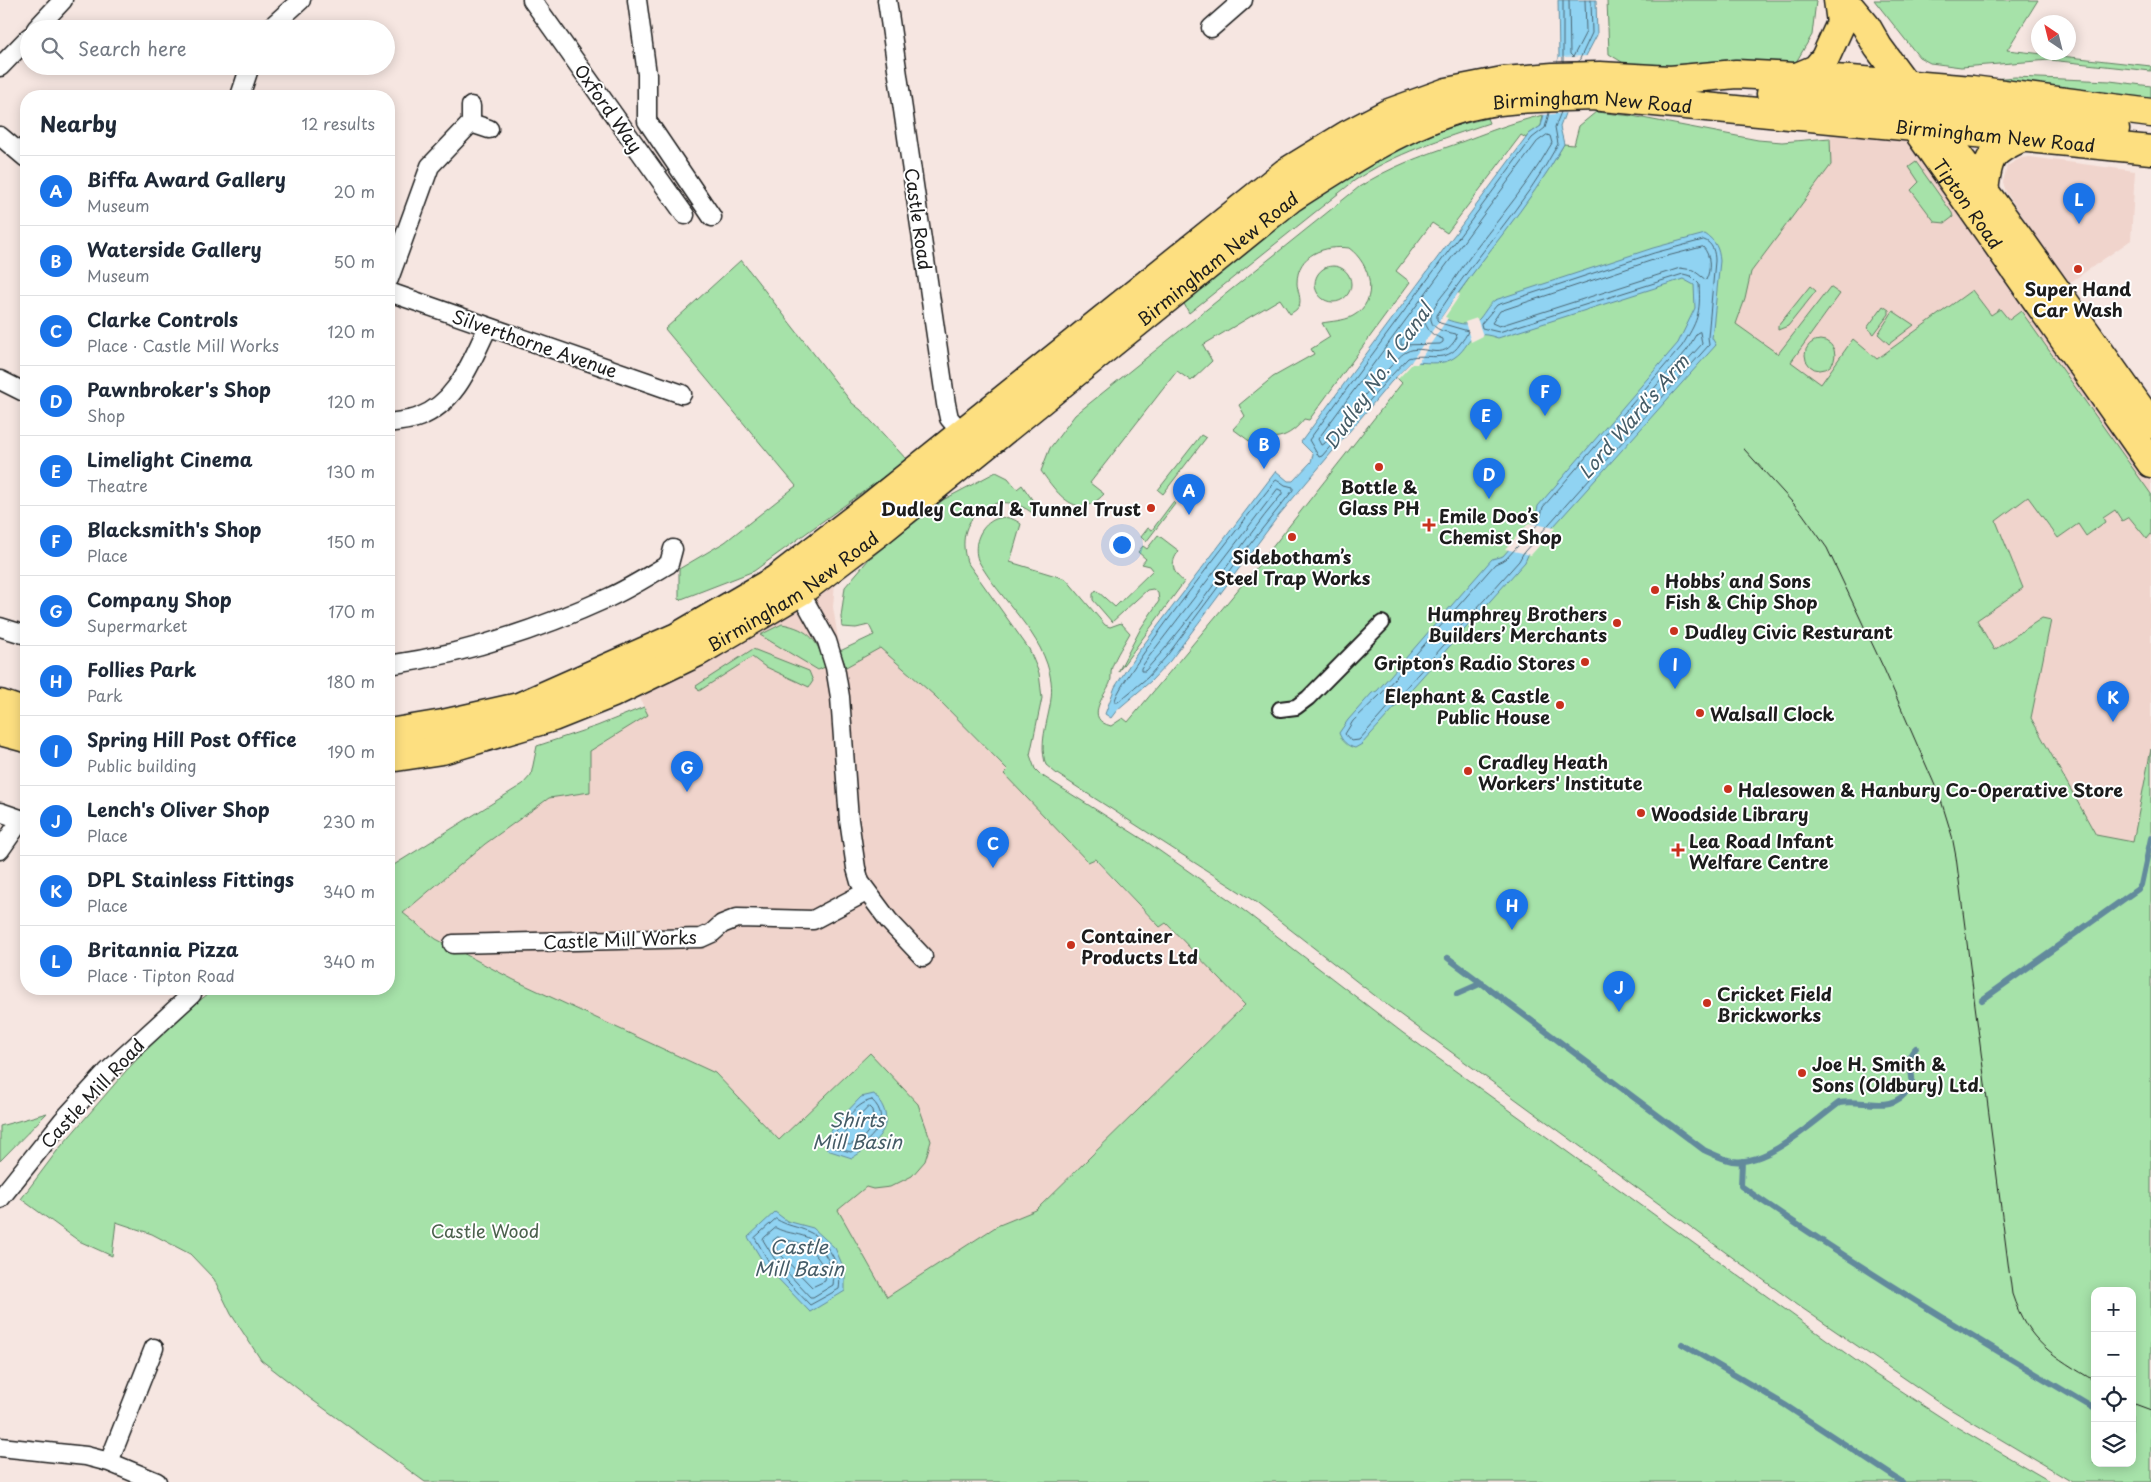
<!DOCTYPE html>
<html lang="en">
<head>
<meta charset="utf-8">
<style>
  :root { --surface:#fff; --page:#f2f2f3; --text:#1f2937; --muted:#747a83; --line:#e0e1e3; --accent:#1a73e8 }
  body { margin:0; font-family:"Playpen Sans",sans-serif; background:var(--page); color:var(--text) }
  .controls { position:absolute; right:15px; bottom:15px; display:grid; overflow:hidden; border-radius:10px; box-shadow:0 2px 12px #0003 }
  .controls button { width:45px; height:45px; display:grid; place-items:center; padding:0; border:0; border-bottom:1px solid var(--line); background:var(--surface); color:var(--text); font:25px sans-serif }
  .compass { position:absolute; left:2031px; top:15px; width:45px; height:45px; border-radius:50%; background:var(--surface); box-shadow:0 2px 12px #0003; rotate:325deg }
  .you { position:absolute; left:1121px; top:544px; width:18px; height:18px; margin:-12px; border:4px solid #fff; border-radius:50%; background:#1a73e8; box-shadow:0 0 0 8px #1a73e833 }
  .badge { display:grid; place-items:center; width:32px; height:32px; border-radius:50%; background:var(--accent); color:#fff; font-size:16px; font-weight:700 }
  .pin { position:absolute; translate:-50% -41px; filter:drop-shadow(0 1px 2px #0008) }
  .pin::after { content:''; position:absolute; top:26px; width:18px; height:15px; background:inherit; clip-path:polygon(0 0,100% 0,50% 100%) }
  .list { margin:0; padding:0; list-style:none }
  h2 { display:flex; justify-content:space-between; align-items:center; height:65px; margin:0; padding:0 20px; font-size:21px }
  h2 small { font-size:16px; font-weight:400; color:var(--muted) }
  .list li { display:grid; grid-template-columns:32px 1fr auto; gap:15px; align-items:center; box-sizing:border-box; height:70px; padding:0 20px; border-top:1px solid var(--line) }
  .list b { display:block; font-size:19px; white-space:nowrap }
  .list p { margin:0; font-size:16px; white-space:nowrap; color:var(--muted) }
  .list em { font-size:16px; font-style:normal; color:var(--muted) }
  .icon { flex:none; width:28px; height:28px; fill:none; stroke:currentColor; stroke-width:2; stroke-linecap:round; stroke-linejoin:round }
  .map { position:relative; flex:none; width:2151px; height:1482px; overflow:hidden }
  .search { position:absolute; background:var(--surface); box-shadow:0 2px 12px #0003; left:20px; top:20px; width:375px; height:55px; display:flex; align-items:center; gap:12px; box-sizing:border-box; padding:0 18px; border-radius:28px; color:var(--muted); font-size:19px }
  .panel { position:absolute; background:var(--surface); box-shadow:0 2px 12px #0003; left:20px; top:90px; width:375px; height:905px; border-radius:20px }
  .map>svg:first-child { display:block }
  .built { fill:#f0d4cc; fill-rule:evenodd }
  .green { fill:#a6e2a9; stroke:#617f62; fill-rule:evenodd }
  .water { fill:#90d3f2; stroke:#628a9c }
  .pier { fill:#f6e6e1 }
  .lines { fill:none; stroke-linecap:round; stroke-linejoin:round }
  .shore { stroke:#4a6572; stroke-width:1 }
  .stream { stroke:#628a9c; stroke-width:6 }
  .pedestrian-casing { stroke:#1c1c1c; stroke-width:18 }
  .minor-casing { stroke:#1c1c1c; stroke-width:21 }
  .primary-casing { stroke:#1c1c1c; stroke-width:31 }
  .trunk-casing { stroke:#1c1c1c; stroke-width:31 }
  .pedestrian { stroke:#fff; stroke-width:14 }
  .minor { stroke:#fff; stroke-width:18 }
  .primary { stroke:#fddf80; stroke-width:28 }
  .trunk { stroke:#fddf80; stroke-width:28 }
  .tram { stroke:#1c1c1c; stroke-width:1 }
  .poi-dot { fill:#c8321e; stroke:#fff; stroke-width:2 }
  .labels { text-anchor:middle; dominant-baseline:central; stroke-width:4; stroke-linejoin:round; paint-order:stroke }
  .street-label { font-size:18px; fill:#1c1c1c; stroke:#fff }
  .poi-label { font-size:18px; font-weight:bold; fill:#1c1c1c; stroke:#fff; text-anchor:start }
  .park-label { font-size:18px; fill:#4c614d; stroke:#fff }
  .water-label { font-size:19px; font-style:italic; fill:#455c67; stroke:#fff }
</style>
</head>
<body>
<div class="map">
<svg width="2151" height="1482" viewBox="0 0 2151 1482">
  <rect width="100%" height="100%" fill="#f6e6e1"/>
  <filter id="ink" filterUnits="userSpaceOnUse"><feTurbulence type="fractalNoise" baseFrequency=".02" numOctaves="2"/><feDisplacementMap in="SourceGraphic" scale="10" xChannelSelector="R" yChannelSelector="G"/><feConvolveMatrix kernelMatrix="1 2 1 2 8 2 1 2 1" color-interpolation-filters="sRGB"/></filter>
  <g filter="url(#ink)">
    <path class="built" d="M1831,99l79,5 241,337v468l-19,382h-37l-359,-967 9,-25 6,-27 79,-107zM1842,480l186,17 -33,24 28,67 -46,31 119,216 8,1 -150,-15z
      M2030,157l105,14 -4,69 -63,44 -62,-92 -3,-10 4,-16 14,-8z
      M835,582l-2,25 7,44 40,-4 55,49 225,231 6,-4 79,82 -209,205 -39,16 -110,71 -49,-87 28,-23 59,-26 6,-20 -61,-88 -91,87 -64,-67 -201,-93 -78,-41 -33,-26 82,-69 64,-46 41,-6v-41l57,-36 -17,-42z"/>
    <path class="green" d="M1607,0h208l1,1 -4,34 -20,34 -154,3 -29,-18z
      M1874,0h164l-31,50 144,16v5l-101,-11 -89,7 -31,-4 -11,-6z
      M2015,77l95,4 41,5v17l-168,-20 9,-4z
      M1596,112l36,4 126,24 24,2 48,-4 1,27 -80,107 -6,27 -9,25 42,30 52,-67 10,7 -49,68 30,22 32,-45 24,20 95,-69 19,25 9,-6 9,11 12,-9 130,183v40l-4,5 -18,-22 -7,4 -7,-11 -12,8 2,4 -19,14 -8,-12 -20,14 -30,-41 -32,24 27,67 -46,32 17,30 48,-32 9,2 -20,98 65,117 37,7 18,-93v733h-79l-127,-76 -146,-100 -285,-208 -131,-96 -129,-101 -197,-127 -11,-9c-10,-28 9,-55 5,-84 -6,-47 -51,-80 -73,-121 -9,-26 18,-56 43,-36l-11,38 56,17 39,46 5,2 11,-4 9,10c-6,11 -14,22 -18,34 -2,5 0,11 -2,16 -6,14 -26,36 1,43l12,-8 5,4 128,-154 146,-185 -6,-6c25,-26 43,-57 64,-86 34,-50 74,-94 104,-147l10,1 5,-19zM2095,1291h37v172h-37z
      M1543,115l-2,11 -12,8 -3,4 -5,-3 -74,98 -15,-10 -36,48 14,11 -101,138 -5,-1c-6,8 -15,16 -25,18 -11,2 -18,-1 -27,6l-19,-14 12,-13 -6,-11 34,-28 41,-23 -3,-5 19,-12 -8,-14c10,-2 22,-2 31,-7 27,-15 18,-52 -4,-68 -24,-3 -52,6 -52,35 0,7 5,16 2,23 -2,4 -6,6 -9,8l-10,-15 -77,46 9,16 -21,20 -14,-10 -87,112 14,11c-27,29 -47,-1 -63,-23l9,-23 25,-33 284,-228c33,-21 60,-30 97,-43 29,-11 57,-22 87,-29z
      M1487,118l2,5c-47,16 -94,30 -135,58l-165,132 -7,-13 119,-98 95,-53 58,-23z
      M1916,162l36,51 1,4 -8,6 -10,-1 -24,-32 8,-8 -10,-15z
      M741,260l111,143 9,7 46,50 -153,111 -75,29v-31l46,-27 71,-56 -131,-157z
      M1315 284a18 18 0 1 1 36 0a18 18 0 1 1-36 0Z
      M1810,286l6,5 -28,35 -10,4v-4z
      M1883,306l6,4v4l-15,20 -7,-6z
      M1893,311l21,14 -25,19 -11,-10z
      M1805 355a15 15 0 1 1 30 0a15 15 0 1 1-30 0Z
      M1201,435l5,3 -43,56 -5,-4z
      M996,472l12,6 9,11 5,-4 16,23 -1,9c-36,-34 -86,-3 -70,45l62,87 10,24 3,25 -12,57 5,14 6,6 103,65 90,63 169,130 470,340 80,52 98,57h-1626l-114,-83 -50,-39 -30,-46 -17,-35 -24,-25 -38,-20 -36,-12 -4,34 -33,-15 -58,-42 36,-48 69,-80 46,-48 42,-34h175v-121l134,-84 8,-9 6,-29 60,-20 47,-19 4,8 -58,36v41l-41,6 -64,46 -82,69 33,26 78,41 201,93 64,67 91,-87 48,51 13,37 -6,20 -13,15 -22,11 -17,2 -7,-2 -28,23 49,87 110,-71 39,-16 209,-205 -79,-82 -6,4 -65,-68 -7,3 -84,-88 4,-4 -73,-74 -55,-48 -34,19 -6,-16 34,-16 -5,-10 -13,3 -14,-1 -1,-10 4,-30 24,-28 74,-59z
      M1173,502l2,2 -29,38 -5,-5 7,-9 4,2z
      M1158,535l21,16c-10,12 -6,22 5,31l-66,90 23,-44 18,-27 -1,-8 -5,-4 -6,1 -35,32 -19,-22v-6l3,-4 19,17 38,-37 -3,-4 -8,-2 4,-5 -8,-7 5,-6 4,3z
      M782,624c28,5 37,18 43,43l-7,3 -58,-35z
      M753,649l56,22 4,10 -4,6 -45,-21 -12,-9 -53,34 -3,-5z
      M47,1113l-47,48v-35z"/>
    <path class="water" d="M1558,0h38l1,35 -11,21 -26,71 4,17c-35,63 -84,115 -123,174 12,3 29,12 39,0 5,-6 8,-13 15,-18l158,-52 52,-14c11,7 14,15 15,27l-8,77 4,7 -188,210 -3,7 -163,182 -7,4c-8,-2 -13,-7 -16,-15l9,-13 24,-27 5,-2 115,-132 11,-3 32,-36 3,-14 140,-163 17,-35 -1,-23 -11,-6 -185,59c-34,-12 -25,11 -48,22 -11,5 -26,2 -39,2l-20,20 -112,133 -109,146 -19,20 -34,29 -6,8 -6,-4 10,-27 23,-35 138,-181 12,10h5l18,-19 2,-8 -12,-12 228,-308 12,-8 18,-69z
      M874,1094c26,29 4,48 -22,64l-25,-8 -1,-12 14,-19 21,-22z
      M775,1212l12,9 26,7 22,20 10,23v20l-35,21 -45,-47 -17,-28z"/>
    <path class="pier" d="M1589,56l-21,57 -25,2 16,-58z
      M1458,293l2,2 -15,22 3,1 -31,46h-5l-14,15 -2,-2 15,-15z
      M1477,318l6,18 -12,6 -6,-20z
      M1529,523l26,5 -24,27 -26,-6z"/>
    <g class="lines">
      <path class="shore" d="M1563,0v62
        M1569,0l1,54 3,3 13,-25 -1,-32
        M1579,61l13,-28 -1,-33
        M1549,113l-4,15 -13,10 -223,302 10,17 3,-1 66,-77 20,-21c19,-6 38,7 52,-14 3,-4 7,-9 8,-13l-28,-8 -3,-3v-5c38,-59 88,-109 121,-171l-3,-17 6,-15
        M1547,135l3,1 2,7c-29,52 -71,94 -103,144 -6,8 -20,23 -18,33 2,11 17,12 25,14l1,3c-15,28 -32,5 -51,15 -6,3 -12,11 -17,16 -23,24 -43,51 -65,76l-3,1 -3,-6 219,-297z
        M1704,240c9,3 11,13 11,21l-7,76 1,8 -185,207 -5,9 -160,179 -8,1 -6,-7 8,-13 28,-27 114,-130 11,-5 33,-36 4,-16 139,-161c15,-24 19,-32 17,-62l-8,-8 -8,-2 -184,58 -17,-4 -1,-4 16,-19 157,-52z
        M1703,247c8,8 8,23 3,33l-13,-10 -13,-2 -181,58 -7,-3 8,-12 156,-52z
        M1421,316c8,12 5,17 22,23v3l-3,2 -39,1v-4z
        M1700,332l2,12 -59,65 -4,1v-4l48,-56 10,-17z
        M1278,480l7,5 8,2v3l-46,58 -81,109 -19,21 -29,24h-3c-3,-16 140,-195 160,-221z
        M1278,489l4,2v3c-48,57 -86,123 -137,177h-4v-3l7,-10z
        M872,1100c22,20 -3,42 -21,52l-19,-5 -1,-8c10,-13 24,-36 41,-39z
        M869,1107l3,3 2,14 -11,14 -13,7 -11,-2v-3l10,-13z
        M776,1219c13,8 21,7 33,13 19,8 34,37 30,57l-29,16 -41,-43 -14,-24z
        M776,1228c9,5 20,5 30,9 16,7 30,31 27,48l-20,12h-3l-36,-39 -11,-18 1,-2z
        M778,1237c8,4 19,4 26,8 11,7 24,23 21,36l-13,6 -32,-33 -7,-13z"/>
      <path class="stream" d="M1448,958l256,192c9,4 18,9 28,11 35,5 80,-38 107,-58 24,-5 54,13 71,-16 8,-14 -10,-24 6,-39
        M1457,994l25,-11
        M1982,1000l156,-111 3,-4 10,-47
        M1742,1161l-1,25c114,80 234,152 354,223
        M1682,1344l103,61 117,77"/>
      <g class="pedestrian-casing">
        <path id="pedestrian" d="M1280,709l16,-2 12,-9 74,-75"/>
      </g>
      <g class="minor-casing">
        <path id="minor" d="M532,0l153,215
          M637,0l10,74v47l65,96
          M887,0l59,404 3,14 13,15
          M1211,28l32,-28
          M36,29l27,-29
          M269,29l32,-29
          M0,67l29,-30
          M240,96l10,-30
          M471,106v17l18,6
          M0,136l26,22
          M389,279l41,-113 41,-43
          M389,292l293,102
          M0,380l26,13
          M389,423c9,-2 21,-2 30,-6 39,-15 52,-56 69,-90
          M796,585l31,56 8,26 5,30 9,123 7,48 4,14 29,39 34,36
          M0,627l26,8
          M389,665c76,-11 151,-36 221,-68 20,-9 40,-22 59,-33l4,-15
          M0,812l26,9
          M0,850l21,-30
          M453,944l248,-6 11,-5 10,-9 15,-6 76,2 53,-28
          M0,1199l63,-79 44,-48 85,-78 1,-5
          M0,1447l86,9 23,6 48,20
          M109,1462l45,-114"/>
      </g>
      <g class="primary-casing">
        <g id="primary">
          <path d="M1844,0l22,26 12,21 143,194 130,183"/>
          <path d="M1797,77l19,-8 9,-11 16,-35 -3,-23"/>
          <path id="s1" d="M1903,110l248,353"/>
          <path d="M1984,191c4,-35 6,-39 37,-53"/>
        </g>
      </g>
      <g class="trunk-casing">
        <g id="trunk">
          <path d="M1771,94l83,8 45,2"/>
          <path d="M1921,105l194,24"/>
          <path d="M0,704l26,9"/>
          <path d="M0,731l26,7"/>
          <path d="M389,733l54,-9 76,-17 158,-70 98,-57 96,-74 414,-333 62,-38 42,-22 58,-21 56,-11 50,-4 47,-1 70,4 66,-6 115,6 121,10 179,23"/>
          <path id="s2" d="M389,758l53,-8 111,-33 60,-24 85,-41 103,-61 79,-60 411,-333c54,-35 116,-76 179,-92 40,-9 82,-8 122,-10l559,54"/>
        </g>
      </g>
      <use href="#pedestrian" class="pedestrian"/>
      <use href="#minor" class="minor"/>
      <use href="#primary" class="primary"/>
      <use href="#trunk" class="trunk"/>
      <path class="tram" d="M1744,449l58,64 25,35 58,123 55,126 12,39 4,21 56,437c16,48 41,62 83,87
        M2132,1403l19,7"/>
    </g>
  </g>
  <g class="poi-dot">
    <circle cx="2078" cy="269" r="5"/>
    <circle cx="1379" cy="467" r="5"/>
    <circle cx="1151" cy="508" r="5"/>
    <path d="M1426.5 517.5h5v5h5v5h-5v5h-5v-5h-5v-5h5z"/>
    <circle cx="1292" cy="537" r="5"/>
    <circle cx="1655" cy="590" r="5"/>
    <circle cx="1617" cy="623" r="5"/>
    <circle cx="1674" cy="631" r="5"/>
    <circle cx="1585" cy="662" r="5"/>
    <circle cx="1560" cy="705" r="5"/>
    <circle cx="1700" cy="713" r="5"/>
    <circle cx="1468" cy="771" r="5"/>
    <circle cx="1728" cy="789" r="5"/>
    <circle cx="1641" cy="813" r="5"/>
    <path d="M1675.5 842.5h5v5h5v5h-5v5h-5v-5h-5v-5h5z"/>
    <circle cx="1071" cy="945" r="5"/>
    <circle cx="1707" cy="1003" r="5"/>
    <circle cx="1802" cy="1073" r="5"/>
  </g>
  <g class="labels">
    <g class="street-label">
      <text stroke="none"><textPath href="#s2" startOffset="1401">Birmingham New Road</textPath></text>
      <text transform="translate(609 108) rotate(55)">Oxford Way</text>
      <text stroke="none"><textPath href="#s2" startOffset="1806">Birmingham New Road</textPath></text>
      <text stroke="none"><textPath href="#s1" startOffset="114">Tipton Road</textPath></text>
      <text transform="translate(919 219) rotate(82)">Castle Road</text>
      <text stroke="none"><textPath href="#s2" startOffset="981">Birmingham New Road</textPath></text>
      <text transform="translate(535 343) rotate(19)">Silverthorne Avenue</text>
      <text stroke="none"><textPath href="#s2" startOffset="441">Birmingham New Road</textPath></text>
      <text transform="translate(620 939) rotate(-2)">Castle Mill Works</text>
      <text transform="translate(92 1093) rotate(-47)">Castle Mill Road</text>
    </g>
    <g class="poi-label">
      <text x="2078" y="288" text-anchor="middle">Super Hand<tspan x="2078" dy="21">Car Wash</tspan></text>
      <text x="1379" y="486" text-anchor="middle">Bottle &amp;<tspan x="1379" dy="21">Glass PH</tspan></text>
      <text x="1141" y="508" text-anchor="end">Dudley Canal &amp; Tunnel Trust</text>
      <text x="1439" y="515">Emile Doo’s<tspan x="1439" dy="21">Chemist Shop</tspan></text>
      <text x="1292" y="556" text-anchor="middle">Sidebotham’s<tspan x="1292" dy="21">Steel Trap Works</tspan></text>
      <text x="1665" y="580">Hobbs’ and Sons<tspan x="1665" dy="21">Fish &amp; Chip Shop</tspan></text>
      <text x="1607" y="613" text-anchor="end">Humphrey Brothers<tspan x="1607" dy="21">Builders’ Merchants</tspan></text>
      <text x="1684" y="631">Dudley Civic Resturant</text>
      <text x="1575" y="662" text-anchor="end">Gripton’s Radio Stores</text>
      <text x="1550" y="695" text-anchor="end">Elephant &amp; Castle<tspan x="1550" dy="21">Public House</tspan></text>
      <text x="1710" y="713">Walsall Clock</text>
      <text x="1478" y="761">Cradley Heath<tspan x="1478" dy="21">Workers' Institute</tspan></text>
      <text x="1738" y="789">Halesowen &amp; Hanbury Co-Operative Store</text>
      <text x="1651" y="813">Woodside Library</text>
      <text x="1689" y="840">Lea Road Infant<tspan x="1689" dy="21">Welfare Centre</tspan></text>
      <text x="1081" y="935">Container<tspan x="1081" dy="21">Products Ltd</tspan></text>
      <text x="1717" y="993">Cricket Field<tspan x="1717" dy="21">Brickworks</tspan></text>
      <text x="1812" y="1063">Joe H. Smith &amp;<tspan x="1812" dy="21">Sons (Oldbury) Ltd.</tspan></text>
    </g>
    <g class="park-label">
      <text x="485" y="1230">Castle Wood</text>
    </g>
    <g class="water-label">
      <text transform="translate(1377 376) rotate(-55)">Dudley No. 1 Canal</text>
      <text transform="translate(1633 416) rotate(-49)">Lord Ward's Arm</text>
      <text x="857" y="1119">Shirts<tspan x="857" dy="22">Mill Basin</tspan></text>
      <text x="799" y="1246">Castle<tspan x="799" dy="22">Mill Basin</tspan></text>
    </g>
  </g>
</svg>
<div class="controls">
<button>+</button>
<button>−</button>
<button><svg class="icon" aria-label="locate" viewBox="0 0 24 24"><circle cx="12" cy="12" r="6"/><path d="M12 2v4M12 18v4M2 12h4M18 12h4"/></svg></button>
<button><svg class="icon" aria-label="layers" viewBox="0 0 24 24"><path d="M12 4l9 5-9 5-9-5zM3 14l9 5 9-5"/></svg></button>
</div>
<svg class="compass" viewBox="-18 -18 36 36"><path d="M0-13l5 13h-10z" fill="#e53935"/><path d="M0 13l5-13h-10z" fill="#747a83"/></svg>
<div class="you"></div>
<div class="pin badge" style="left:1189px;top:515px">A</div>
<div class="pin badge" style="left:1264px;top:469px">B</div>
<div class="pin badge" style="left:993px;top:868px">C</div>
<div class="pin badge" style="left:1489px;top:499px">D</div>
<div class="pin badge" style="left:1486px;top:440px">E</div>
<div class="pin badge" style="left:1545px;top:416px">F</div>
<div class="pin badge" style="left:687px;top:792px">G</div>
<div class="pin badge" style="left:1512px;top:930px">H</div>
<div class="pin badge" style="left:1675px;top:689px">I</div>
<div class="pin badge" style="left:1619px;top:1012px">J</div>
<div class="pin badge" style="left:2113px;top:722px">K</div>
<div class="pin badge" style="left:2079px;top:224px">L</div>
<div class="search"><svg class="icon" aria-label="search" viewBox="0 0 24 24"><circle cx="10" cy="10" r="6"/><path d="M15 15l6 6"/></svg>Search here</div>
<section class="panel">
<h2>Nearby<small>12 results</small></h2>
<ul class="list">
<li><span class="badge">A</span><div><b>Biffa Award Gallery</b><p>Museum</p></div><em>20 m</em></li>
<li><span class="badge">B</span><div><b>Waterside Gallery</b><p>Museum</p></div><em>50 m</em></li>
<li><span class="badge">C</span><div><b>Clarke Controls</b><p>Place · Castle Mill Works</p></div><em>120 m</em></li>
<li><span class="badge">D</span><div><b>Pawnbroker's Shop</b><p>Shop</p></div><em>120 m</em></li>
<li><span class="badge">E</span><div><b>Limelight Cinema</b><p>Theatre</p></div><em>130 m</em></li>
<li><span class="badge">F</span><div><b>Blacksmith's Shop</b><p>Place</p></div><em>150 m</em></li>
<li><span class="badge">G</span><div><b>Company Shop</b><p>Supermarket</p></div><em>170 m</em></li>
<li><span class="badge">H</span><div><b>Follies Park</b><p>Park</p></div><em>180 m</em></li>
<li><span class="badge">I</span><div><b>Spring Hill Post Office</b><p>Public building</p></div><em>190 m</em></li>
<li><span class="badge">J</span><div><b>Lench's Oliver Shop</b><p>Place</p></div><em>230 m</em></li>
<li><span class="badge">K</span><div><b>DPL Stainless Fittings</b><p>Place</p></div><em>340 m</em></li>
<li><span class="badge">L</span><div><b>Britannia Pizza</b><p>Place · Tipton Road</p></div><em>340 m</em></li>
</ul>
</section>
</div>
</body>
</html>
